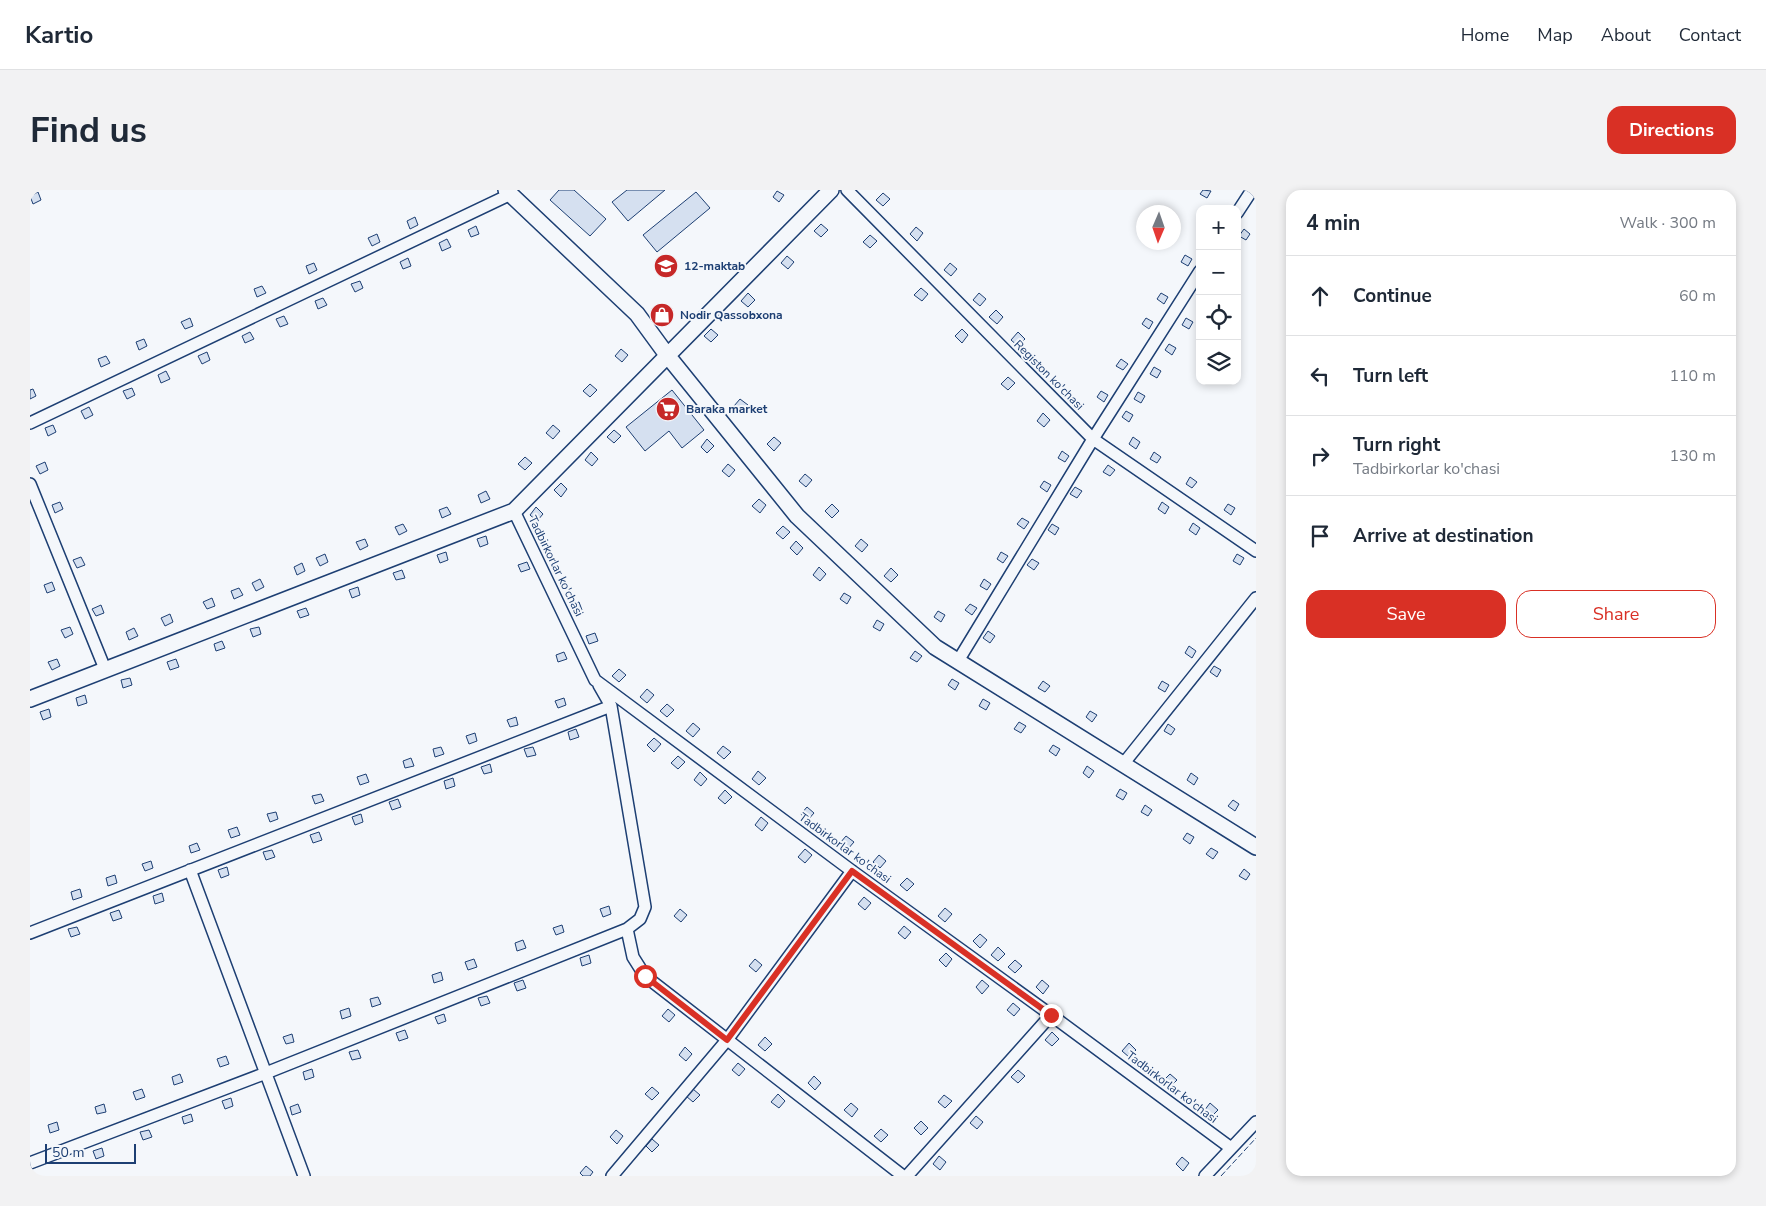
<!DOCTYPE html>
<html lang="en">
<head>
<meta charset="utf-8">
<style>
  :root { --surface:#fff; --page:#f2f2f3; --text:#1f2937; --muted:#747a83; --line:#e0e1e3; --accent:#d93025 }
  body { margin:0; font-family:"Nunito Sans",sans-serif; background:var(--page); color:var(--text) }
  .controls { position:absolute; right:15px; top:15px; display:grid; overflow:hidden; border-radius:10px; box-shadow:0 2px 8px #0003 }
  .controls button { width:45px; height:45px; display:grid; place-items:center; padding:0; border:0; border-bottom:1px solid var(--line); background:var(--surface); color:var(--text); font:25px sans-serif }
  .compass { position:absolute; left:1106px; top:15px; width:45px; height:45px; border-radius:50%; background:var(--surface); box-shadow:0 2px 8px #0003; rotate:182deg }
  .scale { position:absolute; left:15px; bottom:12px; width:91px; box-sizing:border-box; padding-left:5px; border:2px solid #1d3f73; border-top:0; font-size:14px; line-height:18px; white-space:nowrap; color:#1d3f73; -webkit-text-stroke:4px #f4f7fb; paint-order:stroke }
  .stop { position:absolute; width:15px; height:15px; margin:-11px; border:4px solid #d93025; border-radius:50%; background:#fff }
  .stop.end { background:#d93025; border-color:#fff; box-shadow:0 1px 5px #0008 }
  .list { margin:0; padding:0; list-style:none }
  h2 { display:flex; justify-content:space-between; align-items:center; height:65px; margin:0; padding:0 20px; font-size:21px }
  h2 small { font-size:16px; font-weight:400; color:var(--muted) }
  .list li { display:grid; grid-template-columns:32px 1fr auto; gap:15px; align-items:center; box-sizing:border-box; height:80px; padding:0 20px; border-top:1px solid var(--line) }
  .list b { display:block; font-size:19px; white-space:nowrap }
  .list p { margin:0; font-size:16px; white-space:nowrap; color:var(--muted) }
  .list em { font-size:16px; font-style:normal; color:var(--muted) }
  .actions { display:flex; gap:10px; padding:15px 20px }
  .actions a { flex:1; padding:11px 0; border:1px solid var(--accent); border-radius:15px; text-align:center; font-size:18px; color:var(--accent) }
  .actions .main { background:var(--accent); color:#fff }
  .icon { flex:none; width:28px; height:28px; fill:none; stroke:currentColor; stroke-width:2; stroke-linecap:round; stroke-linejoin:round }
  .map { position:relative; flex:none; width:1226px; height:986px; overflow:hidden; border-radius:15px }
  header { display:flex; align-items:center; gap:30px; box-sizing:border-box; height:70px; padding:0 25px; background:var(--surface); border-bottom:1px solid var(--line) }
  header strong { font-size:24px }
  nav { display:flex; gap:28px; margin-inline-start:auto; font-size:18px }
  .intro { display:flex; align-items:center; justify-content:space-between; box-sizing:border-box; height:120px; padding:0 30px }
  h1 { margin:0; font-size:35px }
  .button { padding:12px 22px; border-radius:15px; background:var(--accent); color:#fff; font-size:18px; font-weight:700 }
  main { display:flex; gap:30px; padding:0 30px }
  aside { flex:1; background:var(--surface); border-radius:15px; box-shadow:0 2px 8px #0003 }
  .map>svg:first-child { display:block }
  .building { fill:#d5e0f0; stroke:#1d3f73 }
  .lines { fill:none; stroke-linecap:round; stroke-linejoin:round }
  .street-casing { stroke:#1d3f73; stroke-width:14 }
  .secondary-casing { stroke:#1d3f73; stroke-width:18 }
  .street { stroke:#f4f7fb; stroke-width:11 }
  .secondary { stroke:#f4f7fb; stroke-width:15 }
  .fence { stroke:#1d3f73; stroke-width:1; stroke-dasharray:6 2.5; stroke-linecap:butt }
  .route { stroke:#d93025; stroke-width:6 }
  .labels { text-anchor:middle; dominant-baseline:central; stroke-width:4; stroke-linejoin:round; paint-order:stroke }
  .poi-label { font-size:12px; font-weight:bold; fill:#1d3f73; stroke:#f4f7fb; text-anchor:start }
  .street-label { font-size:12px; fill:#1d3f73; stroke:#f4f7fb }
</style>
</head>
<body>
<header>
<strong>Kartio</strong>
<nav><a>Home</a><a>Map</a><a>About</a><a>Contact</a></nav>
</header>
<div class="intro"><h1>Find us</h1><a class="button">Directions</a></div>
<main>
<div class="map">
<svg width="1226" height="986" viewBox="0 0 1226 986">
  <rect width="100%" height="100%" fill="#f4f7fb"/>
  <path class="building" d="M529,0h15l32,29 -16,17 -40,-36z
    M597,0h38l-37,31 -16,-19z
    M1173,0l8,1 -4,7 -7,-4z
    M747,1l7,4 -5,7 -6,-5z
    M8,2l3,8 -8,4 -3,-8z
    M666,2l14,16 -53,44 -14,-17z
    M853,3l7,6 -7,7 -7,-6z
    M385,27l3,8 -8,4 -3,-8z
    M791,34l7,6 -7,7 -7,-6z
    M446,36l3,8 -8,3 -3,-7z
    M886,37l7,6 -6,8 -7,-7z
    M1214,39l6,5 -4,6 -7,-4z
    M347,44l3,8 -8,4 -4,-8z
    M840,45l7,6 -7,7 -7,-6z
    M417,49l4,8 -9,4 -3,-8z
    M1155,65l7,4 -4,7 -7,-4z
    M757,66l7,6 -6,7 -7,-6z
    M378,68l3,8 -8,3 -3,-7z
    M284,73l3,7 -8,4 -3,-8z
    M920,73l7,6 -6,7 -7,-6z
    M330,91l3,7 -8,4 -4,-8z
    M232,96l4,7 -9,4 -3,-8z
    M891,98l7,6 -6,7 -8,-6z
    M718,103l7,7 -7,7 -7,-6z
    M949,103l7,6 -6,7 -7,-6z
    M1131,103l7,4 -4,7 -7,-5z
    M293,108l4,7 -9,4 -3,-8z
    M966,120l7,7 -6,7 -8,-7z
    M254,126l4,8 -8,3 -4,-8z
    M160,128l3,8 -8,3 -4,-7z
    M1116,128l7,4 -4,7 -7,-5z
    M1156,128l7,4 -4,7 -7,-4z
    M681,139l7,6 -7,7 -7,-6z
    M932,139l6,6 -6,8 -7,-7z
    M220,142l4,7 -9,4 -3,-7z
    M988,142l7,7 -7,7 -7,-6z
    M114,149l3,7 -8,4 -3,-8z
    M1139,154l7,4 -4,7 -7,-5z
    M591,159l7,6 -6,7 -7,-6z
    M177,162l3,8 -8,4 -4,-8z
    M76,166l4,7 -9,4 -3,-8z
    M1091,169l7,5 -5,6 -7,-4z
    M1124,177l7,4 -4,7 -7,-4z
    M136,181l4,8 -9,4 -3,-8z
    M978,187l7,6 -7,7 -7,-6z
    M560,194l7,6 -7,7 -7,-6z
    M102,198l3,7 -8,4 -4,-8z
    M3,199l3,7 -6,3v-9z
    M642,200l32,40 -22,18 -13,-17 -24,20 -19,-24z
    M1071,201l7,4 -4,7 -7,-5z
    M1108,202l7,4 -4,7 -7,-4z
    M710,209l8,6 -7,7 -7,-6z
    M59,217l4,8 -8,4 -4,-8z
    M1096,221l7,4 -4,7 -7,-5z
    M1013,223l7,7 -6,7 -7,-6z
    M23,235l3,7 -8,4 -3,-8z
    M523,235l7,6 -7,8 -7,-6z
    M584,240l7,6 -7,7 -7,-6z
    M744,247l7,6 -7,8 -7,-7z
    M1103,247l7,5 -4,7 -7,-5z
    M677,249l7,7 -7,7 -6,-6z
    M1032,261l7,5 -4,6 -7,-4z
    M561,262l7,7 -6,7 -7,-6z
    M1124,262l7,5 -4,6 -7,-4z
    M495,267l7,6 -7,7 -7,-6z
    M15,272l3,8 -8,4 -4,-8z
    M698,274l7,6 -6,7 -7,-6z
    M1078,275l7,5 -5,6 -7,-4z
    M775,284l7,6 -6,7 -7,-6z
    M1160,287l7,5 -5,6 -6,-4z
    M1014,291l7,4 -4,7 -7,-5z
    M531,293l6,6 -6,8 -7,-7z
    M1045,297l7,4 -5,7 -7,-4z
    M456,301l4,8 -9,4 -3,-8z
    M729,309l7,6 -6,8 -8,-7z
    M30,312l3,7 -8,4 -3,-8z
    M1132,312l7,5 -4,7 -7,-5z
    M802,314l7,7 -7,7 -7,-7z
    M1198,314l7,4 -4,7 -7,-5z
    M417,317l4,7 -9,4 -3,-8z
    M506,317l7,7 -6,7 -7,-6z
    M992,328l7,4 -5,7 -7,-5z
    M1163,333l7,5 -4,7 -7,-5z
    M373,334l4,7 -8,4 -4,-8z
    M1022,334l7,4 -4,7 -7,-5z
    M753,336l7,6 -7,7 -7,-6z
    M456,346l2,8 -8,3 -3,-8z
    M335,349l3,7 -8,4 -4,-8z
    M831,349l7,6 -6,7 -7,-6z
    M766,351l7,7 -6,7 -7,-7z
    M416,362l2,8 -8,3 -3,-8z
    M971,362l7,4 -5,7 -6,-4z
    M295,364l3,8 -8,4 -4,-8z
    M1207,364l7,4 -4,7 -7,-4z
    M51,367l4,8 -8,3 -4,-8z
    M1002,369l7,4 -5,7 -7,-5z
    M497,372l3,7 -9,3 -3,-7z
    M272,373l3,8 -8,4 -3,-8z
    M789,377l7,7 -6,7 -7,-6z
    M861,378l7,7 -7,7 -7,-6z
    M372,380l3,8 -9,2 -3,-7z
    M230,389l4,8 -8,4 -4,-8z
    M954,389l7,5 -4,6 -7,-4z
    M22,392l3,8 -8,3 -3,-8z
    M328,397l2,8 -8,3 -3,-8z
    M209,398l4,7 -9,4 -3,-8z
    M814,403l7,4 -4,7 -7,-5z
    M182,408l3,8 -8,3 -4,-7z
    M549,412l3,8 -9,2 -3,-7z
    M940,414l7,4 -5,7 -7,-5z
    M71,415l3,8 -8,3 -4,-7z
    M276,418l3,7 -9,3 -3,-7z
    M908,421l7,4 -4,7 -7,-5z
    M140,424l3,8 -8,4 -4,-8z
    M847,430l7,4 -4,7 -7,-4z
    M40,437l3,7 -8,4 -4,-8z
    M229,437l2,7 -8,3 -3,-8z
    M104,438l4,8 -9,4 -3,-8z
    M958,441l7,5 -5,7 -7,-5z
    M565,443l3,8 -9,3 -3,-8z
    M192,451l3,7 -9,3 -2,-7z
    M1159,456l7,5 -4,7 -7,-5z
    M885,461l7,5 -5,6 -7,-4z
    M534,462l3,7 -9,3 -2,-7z
    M27,469l3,7 -8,4 -4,-8z
    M146,469l3,8 -9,3 -3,-8z
    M1184,476l7,4 -4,7 -7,-5z
    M589,479l7,6 -7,7 -7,-6z
    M100,488l2,7 -9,3 -2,-8z
    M922,489l7,4 -4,7 -7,-5z
    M1013,491l7,5 -5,6 -7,-4z
    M1132,491l7,4 -4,7 -7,-4z
    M617,499l7,6 -7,8 -7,-6z
    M55,505l2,8 -9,3 -2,-8z
    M534,508l2,7 -8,3 -3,-7z
    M953,509l7,4 -4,7 -7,-4z
    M637,514l7,6 -7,7 -7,-6z
    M19,519l2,8 -8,3 -3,-8z
    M1060,521l7,4 -5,7 -6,-5z
    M486,527l2,8 -8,2 -3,-7z
    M989,532l7,4 -5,7 -7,-4z
    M663,533l7,6 -7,8 -7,-6z
    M1138,534l7,5 -4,6 -7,-4z
    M546,539l3,8 -9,3 -2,-8z
    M445,543l2,8 -8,3 -3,-8z
    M624,548l7,6 -7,8 -7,-7z
    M1023,555l7,4 -4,7 -7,-5z
    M693,556l8,6 -7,7 -7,-6z
    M411,557l3,7 -9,3 -2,-8z
    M503,557l3,8 -9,2 -3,-8z
    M648,566l7,6 -7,7 -7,-6z
    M381,568l3,8 -9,2 -2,-7z
    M460,574l2,8 -8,2 -3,-7z
    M1057,576l7,5 -5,7 -6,-5z
    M728,581l8,7 -7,7 -7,-6z
    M670,582l7,7 -6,7 -7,-6z
    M1161,583l7,5 -4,7 -7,-5z
    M336,584l3,8 -9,3 -3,-8z
    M423,588l2,8 -9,3 -2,-8z
    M1090,599l7,4 -4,7 -7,-4z
    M695,600l7,7 -7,7 -7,-6z
    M291,604l3,7 -9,3 -3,-8z
    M368,609l3,8 -9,3 -3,-8z
    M1203,610l6,4 -4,7 -7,-5z
    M1115,615l7,5 -4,6 -7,-4z
    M777,617l7,6 -7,8 -6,-7z
    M246,622l2,7 -8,3 -3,-8z
    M331,624l2,8 -8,3 -3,-8z
    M731,627l7,6 -6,8 -7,-6z
    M207,637l3,8 -9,3 -3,-8z
    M289,642l3,8 -9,3 -3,-8z
    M1157,643l7,4 -4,7 -7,-5z
    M816,646l8,6 -7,8 -7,-7z
    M167,653l3,7 -9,3 -2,-7z
    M1181,658l7,4 -5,7 -7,-5z
    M775,659l7,6 -7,8 -7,-6z
    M242,660l3,7 -9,3 -3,-8z
    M849,665l7,6 -6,7 -7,-6z
    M121,671l2,7 -8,3 -3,-7z
    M197,677l2,8 -8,3 -3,-8z
    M1214,679l6,5 -4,6 -7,-4z
    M85,685l2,8 -9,3 -2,-8z
    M877,688l7,6 -7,7 -7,-6z
    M50,699l2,8 -9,3 -2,-8z
    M132,703l2,8 -9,3 -2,-8z
    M834,707l7,6 -6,7 -7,-6z
    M579,716l2,8 -8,3 -3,-8z
    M915,718l7,6 -7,8 -7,-6z
    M650,719l7,6 -6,7 -7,-6z
    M89,720l3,8 -9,3 -3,-8z
    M532,735l2,7 -8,3 -3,-7z
    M874,736l7,6 -6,7 -7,-6z
    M47,737l3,7 -9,3 -3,-8z
    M950,744l7,6 -7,8 -7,-7z
    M493,750l3,8 -9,3 -2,-8z
    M968,757l7,7 -7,7 -7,-6z
    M916,763l6,6 -6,8 -7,-7z
    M559,765l2,8 -9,3 -2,-8z
    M444,769l3,8 -9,3 -3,-8z
    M725,769l7,6 -6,7 -7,-6z
    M985,770l7,6 -7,7 -7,-6z
    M411,782l2,8 -9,3 -2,-8z
    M493,790l3,8 -9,3 -3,-8z
    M952,790l7,6 -7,8 -6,-7z
    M1012,790l7,6 -6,8 -7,-7z
    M457,806l3,7 -9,3 -3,-8z
    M348,807l3,7 -9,3 -2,-8z
    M983,813l7,6 -6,7 -7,-6z
    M319,818l2,8 -9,3 -2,-8z
    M638,819l7,6 -6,7 -7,-6z
    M414,824l2,7 -8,3 -3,-7z
    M375,840l3,8 -9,3 -3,-8z
    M1022,842l7,7 -7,7 -7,-6z
    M262,844l2,8 -8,2 -3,-7z
    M735,847l7,7 -7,7 -7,-6z
    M1099,853l7,7 -7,7 -7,-6z
    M655,857l7,7 -6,7 -7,-6z
    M328,860l3,8 -9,2 -3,-8z
    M196,866l3,8 -9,3 -3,-8z
    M708,873l7,6 -6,7 -7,-6z
    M282,879l2,8 -9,3 -2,-8z
    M988,880l7,6 -7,7 -7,-6z
    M150,884l3,8 -9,3 -2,-8z
    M1140,884l7,6 -7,7 -7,-6z
    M784,886l7,7 -6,7 -7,-7z
    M622,897l7,6 -7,7 -7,-6z
    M112,899l3,8 -9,3 -3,-8z
    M663,899l7,6 -7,7 -7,-6z
    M748,904l7,7 -6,7 -8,-6z
    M914,905l8,6 -7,7 -7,-6z
    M201,908l2,8 -8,3 -3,-8z
    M821,913l7,6 -6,8 -8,-7z
    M1180,913l8,7 -7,7 -7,-6z
    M74,914l2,8 -9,2 -2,-7z
    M268,914l3,8 -9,3 -2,-8z
    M161,924l2,7 -9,3 -2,-7z
    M946,926l7,6 -6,7 -7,-6z
    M891,931l7,7 -7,7 -7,-7z
    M27,932l2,8 -9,3 -2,-8z
    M851,939l7,6 -7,7 -7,-6z
    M119,940l3,7 -9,3 -3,-8z
    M586,940l7,6 -6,8 -7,-7z
    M622,949l7,6 -7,7 -6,-6z
    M72,958l2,8 -8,3 -3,-8z
    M909,966l7,6 -6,8 -7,-6z
    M1152,967l7,6 -6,8 -7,-7z
    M556,976l7,6 -3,4h-7l-3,-3z"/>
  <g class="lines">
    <g class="street-casing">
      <path id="street" d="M817,0l246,249 163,112
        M1207,23l15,-23
        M0,233l481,-229
        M0,294l75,185
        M484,321l81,169 257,191 199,144 180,133
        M928,471l135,-222 107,-168
        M581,516l34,201 -5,12 -13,10
        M1094,573l132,-165
        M160,680l114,306
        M0,743l581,-227 -12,-21
        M0,973l236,-90 361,-144 6,28 12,19 258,200
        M582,986l115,-136 125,-169
        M877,986l144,-161
        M1175,986l51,-54"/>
    </g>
    <g class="secondary-casing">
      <path id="secondary" d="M476,0l131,124 30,41 130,161 138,131 321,200
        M0,509l484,-188 317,-321"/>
    </g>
    <use href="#street" class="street"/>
    <use href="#secondary" class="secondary"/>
    <path class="fence" d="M1191,986l35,-38"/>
  </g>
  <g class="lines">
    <path class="route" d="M615,786l82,64 125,-169 199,144"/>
  </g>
  <defs>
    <g id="school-disc" transform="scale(1.25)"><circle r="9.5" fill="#c62828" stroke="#f4f7fb"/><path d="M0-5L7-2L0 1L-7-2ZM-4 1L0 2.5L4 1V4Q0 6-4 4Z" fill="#fff"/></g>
    <g id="shop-disc" transform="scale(1.25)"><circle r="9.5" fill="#c62828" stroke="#f4f7fb"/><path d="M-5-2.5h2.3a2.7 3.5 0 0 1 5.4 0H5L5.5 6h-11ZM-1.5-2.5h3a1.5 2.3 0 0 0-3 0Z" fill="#fff"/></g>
    <g id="supermarket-disc" transform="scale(1.25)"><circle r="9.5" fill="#c62828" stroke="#f4f7fb"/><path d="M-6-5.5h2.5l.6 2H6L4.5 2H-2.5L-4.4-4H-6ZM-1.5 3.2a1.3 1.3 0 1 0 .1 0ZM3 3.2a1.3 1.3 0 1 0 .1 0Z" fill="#fff"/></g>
  </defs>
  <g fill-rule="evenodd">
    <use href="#school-disc" x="636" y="76"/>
    <use href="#shop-disc" x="632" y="125"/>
    <use href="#supermarket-disc" x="638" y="219"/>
  </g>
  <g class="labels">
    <g class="poi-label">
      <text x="654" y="76">12-maktab</text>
      <text x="650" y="125">Nodir Qassobxona</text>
      <text x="656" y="219">Baraka market</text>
    </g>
    <g class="street-label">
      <text transform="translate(1019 185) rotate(45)">Registon ko'chasi</text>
      <text transform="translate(526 376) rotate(64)">Tadbirkorlar ko'chasi</text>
      <text transform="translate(815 658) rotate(36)">Tadbirkorlar ko'chasi</text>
      <text transform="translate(1142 897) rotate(37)">Tadbirkorlar ko'chasi</text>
    </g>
  </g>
</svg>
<div class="controls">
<button>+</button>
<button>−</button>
<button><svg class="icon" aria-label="locate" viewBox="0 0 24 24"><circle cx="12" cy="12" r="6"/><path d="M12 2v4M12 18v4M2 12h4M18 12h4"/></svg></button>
<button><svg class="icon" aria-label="layers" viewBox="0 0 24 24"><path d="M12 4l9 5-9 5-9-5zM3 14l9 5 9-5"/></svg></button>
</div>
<svg class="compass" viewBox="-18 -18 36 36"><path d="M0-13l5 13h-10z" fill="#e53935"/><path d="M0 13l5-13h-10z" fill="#747a83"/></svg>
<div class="scale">50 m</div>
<div class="stop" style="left:615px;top:786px"></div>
<div class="stop end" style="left:1021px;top:825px"></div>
</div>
<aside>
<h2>4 min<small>Walk · 300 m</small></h2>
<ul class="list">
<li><svg class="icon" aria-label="ahead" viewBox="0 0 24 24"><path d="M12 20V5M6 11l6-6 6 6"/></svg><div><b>Continue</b></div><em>60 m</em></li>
<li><svg class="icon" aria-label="left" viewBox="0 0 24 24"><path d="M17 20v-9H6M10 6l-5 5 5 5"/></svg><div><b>Turn left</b></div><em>110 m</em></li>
<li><svg class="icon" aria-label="right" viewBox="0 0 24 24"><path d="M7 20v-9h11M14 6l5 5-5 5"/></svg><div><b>Turn right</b><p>Tadbirkorlar ko'chasi</p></div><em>130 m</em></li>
<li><svg class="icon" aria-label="arrive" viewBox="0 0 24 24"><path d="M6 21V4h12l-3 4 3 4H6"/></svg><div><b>Arrive at destination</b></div></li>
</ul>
<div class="actions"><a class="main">Save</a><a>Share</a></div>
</aside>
</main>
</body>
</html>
